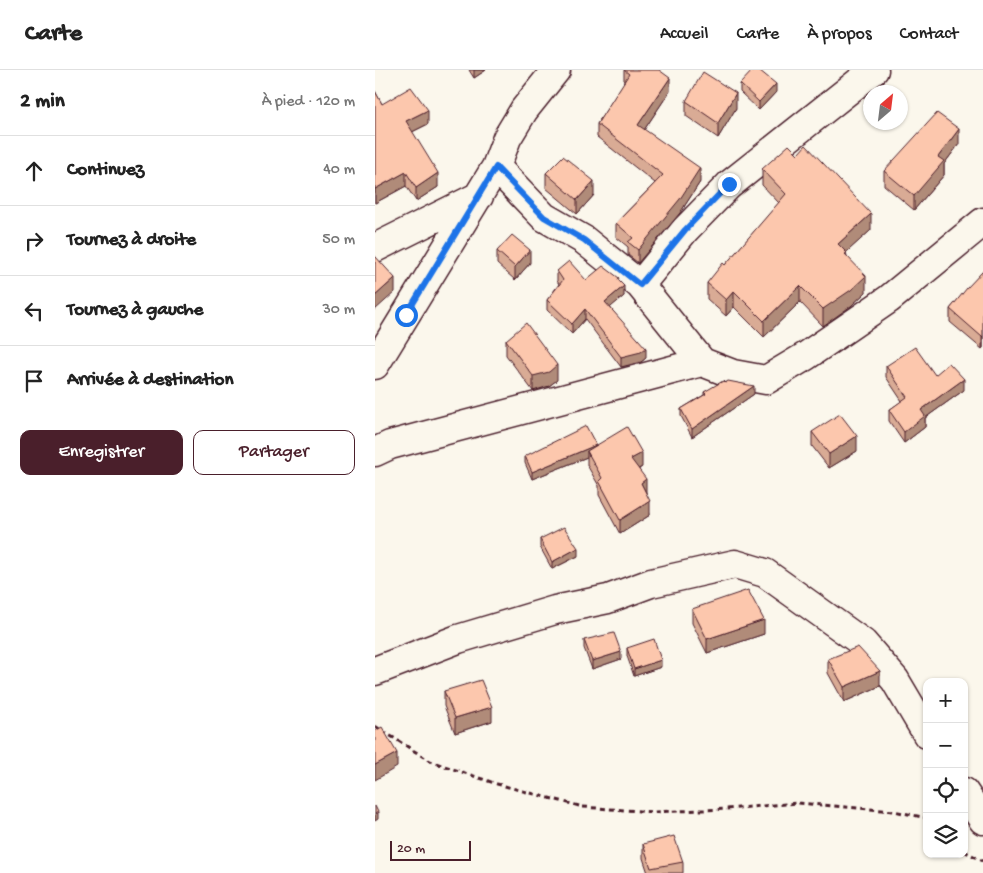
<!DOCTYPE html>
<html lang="fr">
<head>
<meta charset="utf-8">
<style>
  :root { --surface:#fff; --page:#f2f2f2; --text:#222; --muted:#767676; --line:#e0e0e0; --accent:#4a1f2b }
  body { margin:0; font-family:"Gochi Hand",sans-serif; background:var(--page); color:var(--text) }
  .controls { position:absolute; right:15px; bottom:15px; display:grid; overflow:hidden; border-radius:10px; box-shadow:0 1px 4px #0004 }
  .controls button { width:45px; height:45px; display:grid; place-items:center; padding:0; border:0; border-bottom:1px solid var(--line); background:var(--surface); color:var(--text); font:25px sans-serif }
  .compass { position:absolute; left:488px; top:15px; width:45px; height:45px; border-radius:50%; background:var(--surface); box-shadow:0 1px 4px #0004; rotate:28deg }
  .scale { position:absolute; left:15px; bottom:12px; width:81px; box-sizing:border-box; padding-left:5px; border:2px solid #4a1f2b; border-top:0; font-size:14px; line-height:18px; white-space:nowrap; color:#4a1f2b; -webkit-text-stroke:4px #fbf7ec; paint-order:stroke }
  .stop { position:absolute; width:15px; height:15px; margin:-11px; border:4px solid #1a73e8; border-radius:50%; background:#fff }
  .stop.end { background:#1a73e8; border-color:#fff; box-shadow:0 1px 5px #0008 }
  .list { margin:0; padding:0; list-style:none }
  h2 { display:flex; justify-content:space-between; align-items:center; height:65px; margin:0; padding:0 20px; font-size:21px }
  h2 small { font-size:16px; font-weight:400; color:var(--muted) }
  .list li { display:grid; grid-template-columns:32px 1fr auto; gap:15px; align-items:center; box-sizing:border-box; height:70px; padding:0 20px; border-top:1px solid var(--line) }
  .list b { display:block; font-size:19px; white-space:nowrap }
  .list em { font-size:16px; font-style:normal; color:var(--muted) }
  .actions { display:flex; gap:10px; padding:15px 20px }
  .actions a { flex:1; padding:11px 0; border:1px solid var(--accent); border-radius:10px; text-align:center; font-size:18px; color:var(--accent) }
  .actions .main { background:var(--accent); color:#fff }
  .icon { flex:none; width:28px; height:28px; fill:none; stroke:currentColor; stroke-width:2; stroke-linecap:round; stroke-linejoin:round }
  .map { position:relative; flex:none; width:608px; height:803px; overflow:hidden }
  header { display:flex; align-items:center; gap:30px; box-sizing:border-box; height:70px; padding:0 25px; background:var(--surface); border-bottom:1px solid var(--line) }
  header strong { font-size:24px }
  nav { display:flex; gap:28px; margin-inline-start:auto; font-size:18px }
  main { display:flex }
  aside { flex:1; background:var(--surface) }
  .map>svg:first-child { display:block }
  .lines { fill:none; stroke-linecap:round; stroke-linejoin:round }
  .minor-casing { stroke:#4a1f2b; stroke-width:31 }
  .path { stroke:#4a1f2b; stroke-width:3; stroke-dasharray:5 4; stroke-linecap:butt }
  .minor { stroke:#fbf7ec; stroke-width:28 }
  .wall { fill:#d9ab95; stroke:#4a1f2b }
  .shaded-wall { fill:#b08b79; stroke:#4a1f2b }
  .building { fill:#fcc7ad; stroke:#4a1f2b }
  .route { stroke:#1a73e8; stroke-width:6 }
</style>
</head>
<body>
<header>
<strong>Carte</strong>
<nav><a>Accueil</a><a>Carte</a><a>À propos</a><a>Contact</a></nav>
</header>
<main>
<aside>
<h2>2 min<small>À pied · 120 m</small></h2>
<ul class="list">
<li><svg class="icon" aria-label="ahead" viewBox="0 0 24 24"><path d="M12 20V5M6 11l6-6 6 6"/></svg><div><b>Continuez</b></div><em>40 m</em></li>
<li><svg class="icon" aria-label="right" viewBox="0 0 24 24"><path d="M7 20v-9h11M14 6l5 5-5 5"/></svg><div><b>Tournez à droite</b></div><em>50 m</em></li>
<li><svg class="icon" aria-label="left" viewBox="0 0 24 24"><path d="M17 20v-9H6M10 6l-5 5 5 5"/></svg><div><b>Tournez à gauche</b></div><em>30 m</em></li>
<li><svg class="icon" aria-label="arrive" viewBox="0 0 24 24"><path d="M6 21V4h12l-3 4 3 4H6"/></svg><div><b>Arrivée à destination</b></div></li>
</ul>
<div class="actions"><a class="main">Enregistrer</a><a>Partager</a></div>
</aside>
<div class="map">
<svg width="608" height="803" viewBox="0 0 608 803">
  <rect width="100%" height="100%" fill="#fbf7ec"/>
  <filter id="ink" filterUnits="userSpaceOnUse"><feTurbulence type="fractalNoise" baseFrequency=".02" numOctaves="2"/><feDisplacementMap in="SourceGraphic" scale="10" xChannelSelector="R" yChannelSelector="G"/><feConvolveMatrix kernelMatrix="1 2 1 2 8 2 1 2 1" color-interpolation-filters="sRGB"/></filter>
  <g filter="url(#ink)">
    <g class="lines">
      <g class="minor-casing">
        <path id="minor" d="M121,97l48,50 40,23 56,45 62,77 31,12 33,6 40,-24 83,-57 94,-77
          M0,178l104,-52
          M265,215l45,-55 44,-45 145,-115
          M0,295l121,-198 11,-29 17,-28 32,-40
          M0,382l15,-7 312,-83
          M0,601l83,-32 97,-29 53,-11 43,-16 84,-19 30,9 98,70 32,37 32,54
          M589,722l19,28"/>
      </g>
      <path class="path" d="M0,656l55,35 67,23 86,23 70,5 74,-3 71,-6 96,8 33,7
        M589,781l19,10"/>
      <use href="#minor" class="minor"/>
    </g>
    <path class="wall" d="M94,0h17l-12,8z
      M249,0l46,21 -26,39 56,52 -20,31 -42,50 -10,-8v-8l-12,-10v-14l39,-40 -58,-46v-13l27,-41z
      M365,14l36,8 -17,18 -19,-18z
      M0,21l7,13 46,20 -16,8 26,55 -22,14 -10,-15 -31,17z
      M311,31l50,7 -18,30 -32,-22z
      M584,74l-15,20v11l-30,35 -30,-25v-14z
      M387,99l109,61 -25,22 1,4 19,36 -15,14 -28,20 -23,-24 -36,35 -30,-30 -8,9 -19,-17v-16l18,-18 54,-62 -17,-18z
      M171,103l48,22 -17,19 -31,-26z
      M122,181l33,12 -15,17 -18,-16z
      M182,201l29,9 33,1 5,15 -14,11 36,51 -5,4 -20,5 -36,-48 -13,15 -25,-24v-10l12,-16 -2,-3z
      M608,201v77l-1,1 -32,-27v-13z
      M131,270l51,40 -8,6 -16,5 -27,-36z
      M511,296l49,9 29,15 -39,28v9l-21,16 -15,-22v-11l13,-9 -16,-24z
      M350,313l29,11 -62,43 -11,-21v-7l23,-14v-3z
      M437,362l45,19 -28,17 -17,-22z
      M221,375l46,22 -3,2 7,24 4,22 -30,19 -21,-39v-9l-12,-21v-8l-55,22 -7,-16v-7z
      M165,469l38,17 -26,13 -12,-22z
      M317,539l72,25 -57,19 -15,-30z
      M209,570l37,19 -29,10 -8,-21z
      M252,578l34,19 -27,9 -7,-20z
      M453,589l52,27 -36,16 -16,-29z
      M69,621l48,30 -37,12 -11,-27z
      M268,774l40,18v11h-35l-5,-15z"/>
    <path class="shaded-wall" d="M99,0h12l-12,8z
      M295,8v13l-32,48v-14z
      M401,14v8l-17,18v-8z
      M361,23v15l-18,30v-15z
      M53,40v14l-22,11v-14z
      M584,59v15l-15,20v11l-30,35v-14l24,-39z
      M325,98v14l-20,31 -42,50v-13z
      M31,102v14l-31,17v-14z
      M63,103v14l-22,14v-13z
      M219,111v14l-17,19v-14z
      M496,144v16l-33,30v-16z
      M155,180v13l-15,17v-13z
      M491,206v16l-15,14 -28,20v-17z
      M20,208v14l-20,18v-14z
      M249,216v10l-19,16v-10z
      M425,216v16l-36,35v-16z
      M359,221v16l-8,9v-16z
      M210,239v10l-13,15v-10z
      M608,266v12l-1,1v-12z
      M271,278v10l-5,4 -20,5v-10z
      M182,295v15l-8,6 -16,5v-15z
      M589,309v11l-39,28v9l-21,16v-11l17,-22z
      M379,316v8l-62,43v-8z
      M482,366v15l-28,17v-14z
      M221,375l-7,11 -2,-5v6l-55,22v-7z
      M267,383v14l-11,6v-14z
      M271,409v14l-5,-10z
      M275,431v14l-30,19v-14z
      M203,478v8l-26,13v-7z
      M389,550v14l-57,19v-14z
      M246,582v7l-29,10v-8z
      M286,590v7l-27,9v-7z
      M505,601v15l-36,16v-15z
      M117,637v14l-37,12v-15z
      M22,683v14l-22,13v-15z
      M3,742v7l-3,2v-7z"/>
    <path class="building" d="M249,0h35l11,8 -32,47 62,43 -20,31 -42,51 -10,-8 5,-4 -17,-15 47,-48 -66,-51 32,-50z
      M378,0h6l17,14 -17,18 -19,-18z
      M328,2l33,21 -18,30 -32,-22z
      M36,17l17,23 -22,11 32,52 -22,15 -10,-16 -31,17v-98l7,13z
      M562,43l22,16 -21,28 6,4 -30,35 -30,-25z
      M414,75l9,9 8,-9 65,69 -33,30 9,9 -2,1 21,22 -15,14 -28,19 -23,-23 -36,35 -30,-30 -8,9 -19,-17 16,-20 2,2 61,-71 -24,-25z
      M188,86l31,25 -17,19 -31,-27z
      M137,165l18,15 -15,17 -18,-16z
      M0,186l20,22 -20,18z
      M194,191l17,19 17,-14 16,12 -1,2 6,6 -19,16 41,46 -5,4 -20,5 -36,-48 -13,15 -25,-24 16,-20 -6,-9z
      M608,201v65l-1,1 -32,-28 17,-21z
      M151,253l31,42 -8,7 -16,4 -27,-36z
      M540,277l20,28 14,-12 15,16 -43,31 4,6 -21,16 -15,-22 18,-13 -21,-31z
      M348,311l2,2 3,-2 26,5 -62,43 -11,-20 25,-15 -2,-2z
      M465,344l17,22 -28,18 -17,-22z
      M211,356l10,19 -64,27 -7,-16z
      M252,357l15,26 -11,6 15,20 -5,4 9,18 -30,19 -21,-39 3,-3 -15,-27z
      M189,457l14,21 -26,14 -12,-23z
      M373,520l16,30 -57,19 -15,-30z
      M239,563l7,19 -29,9 -8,-21z
      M279,569l7,21 -27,9 -7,-21z
      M483,577l22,24 -36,16 -16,-28z
      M106,610l11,27 -37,11 -11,-27z
      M7,657l15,26 -22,12v-34z
      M0,736l3,6 -3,2z
      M299,766l9,26 -32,6 -8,-24z"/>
  </g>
  <g class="lines" filter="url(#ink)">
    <path class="route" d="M31,245l90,-148 48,50 40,23 56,45 45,-55 44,-46"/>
  </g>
</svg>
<div class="controls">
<button>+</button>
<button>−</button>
<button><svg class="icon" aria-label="locate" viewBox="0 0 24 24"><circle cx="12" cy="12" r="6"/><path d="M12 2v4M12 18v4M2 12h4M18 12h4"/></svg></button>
<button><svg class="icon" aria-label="layers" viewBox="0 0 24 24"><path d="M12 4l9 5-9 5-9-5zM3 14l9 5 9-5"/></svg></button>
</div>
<svg class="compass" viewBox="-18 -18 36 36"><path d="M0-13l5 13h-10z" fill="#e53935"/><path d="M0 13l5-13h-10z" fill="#767676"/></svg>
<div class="scale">20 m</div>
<div class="stop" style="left:31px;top:245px"></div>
<div class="stop end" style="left:354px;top:114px"></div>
</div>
</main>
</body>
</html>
